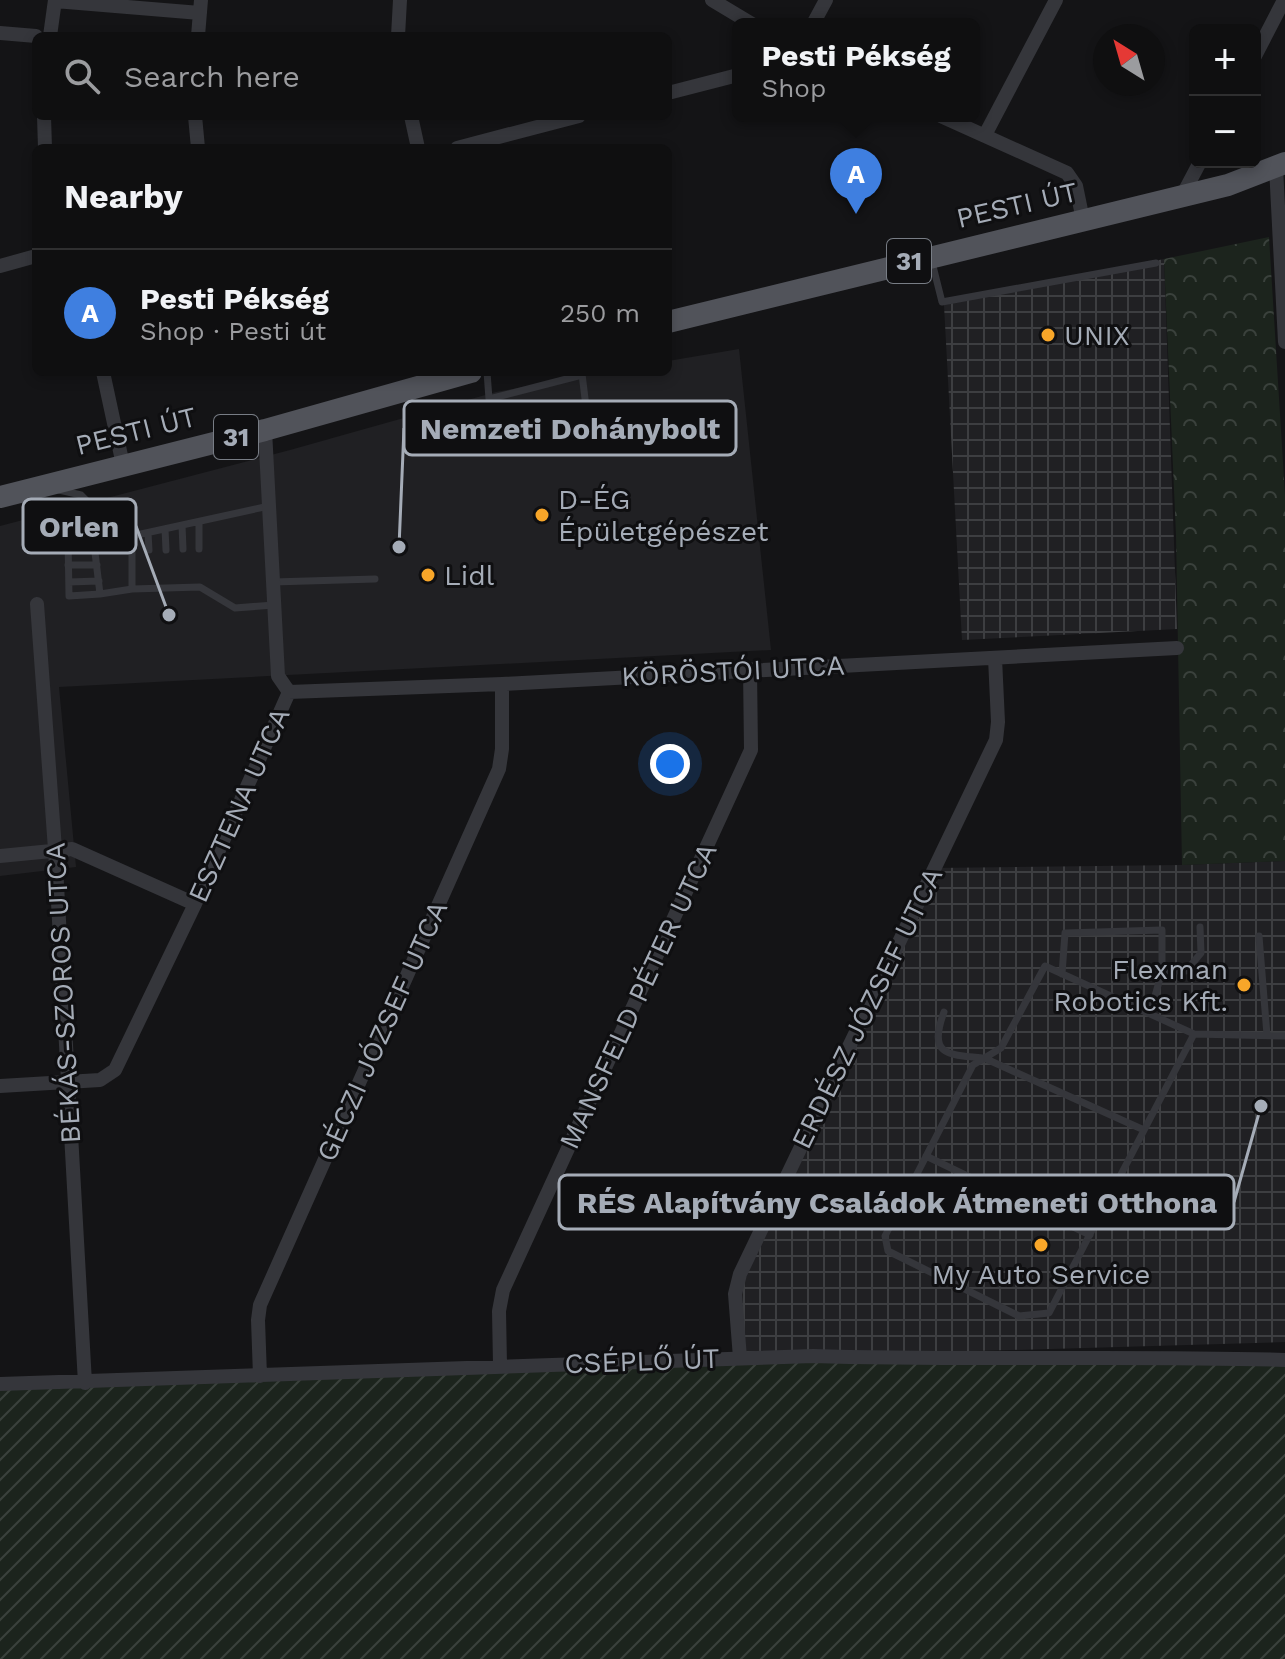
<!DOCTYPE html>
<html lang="en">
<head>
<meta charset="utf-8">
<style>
  :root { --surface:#0f0f10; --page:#1d1d1e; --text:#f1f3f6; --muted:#9b9c9f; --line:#2f2f30; --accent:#f8a629 }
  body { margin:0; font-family:"Work Sans",sans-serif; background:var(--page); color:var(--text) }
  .controls { position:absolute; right:24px; top:24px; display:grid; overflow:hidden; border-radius:12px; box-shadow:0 4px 12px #0003 }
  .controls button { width:72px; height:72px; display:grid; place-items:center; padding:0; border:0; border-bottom:2px solid var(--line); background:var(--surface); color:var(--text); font:40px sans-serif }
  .compass { position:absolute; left:1093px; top:24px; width:72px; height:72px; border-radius:50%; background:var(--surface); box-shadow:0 4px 12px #0003; rotate:323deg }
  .you { position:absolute; left:670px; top:764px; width:28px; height:28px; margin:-20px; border:6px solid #fff; border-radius:50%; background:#1a73e8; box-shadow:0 0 0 12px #1a73e833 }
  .badge { display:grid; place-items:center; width:52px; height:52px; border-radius:50%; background:var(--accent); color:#fff; font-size:26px; font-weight:700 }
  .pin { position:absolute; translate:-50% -66px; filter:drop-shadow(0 2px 4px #0008) }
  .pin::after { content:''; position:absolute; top:42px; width:28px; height:24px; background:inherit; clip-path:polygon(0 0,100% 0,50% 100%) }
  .popup { position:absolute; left:732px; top:18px; width:248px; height:104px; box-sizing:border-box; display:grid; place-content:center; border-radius:12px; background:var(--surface); filter:drop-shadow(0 2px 6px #0005); font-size:26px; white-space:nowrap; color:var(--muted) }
  .popup b { font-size:30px; color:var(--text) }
  .popup::after { content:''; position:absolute; left:50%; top:100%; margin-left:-16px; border:16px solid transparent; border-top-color:var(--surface) }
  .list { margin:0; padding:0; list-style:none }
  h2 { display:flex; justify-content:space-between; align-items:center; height:104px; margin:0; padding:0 32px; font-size:34px }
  h2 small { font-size:26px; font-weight:400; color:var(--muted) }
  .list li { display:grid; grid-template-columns:52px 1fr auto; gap:24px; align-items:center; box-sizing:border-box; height:128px; padding:0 32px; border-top:2px solid var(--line) }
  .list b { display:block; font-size:30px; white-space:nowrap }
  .list p { margin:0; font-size:26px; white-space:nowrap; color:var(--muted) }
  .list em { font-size:26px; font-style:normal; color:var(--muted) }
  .icon { flex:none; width:44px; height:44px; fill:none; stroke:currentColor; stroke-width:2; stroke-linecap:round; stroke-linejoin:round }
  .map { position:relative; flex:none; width:1285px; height:1659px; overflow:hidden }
  .search { position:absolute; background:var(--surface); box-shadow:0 4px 12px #0003; left:32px; top:32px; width:640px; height:88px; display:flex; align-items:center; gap:20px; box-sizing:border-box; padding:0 28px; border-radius:12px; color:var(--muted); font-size:30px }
  .panel { position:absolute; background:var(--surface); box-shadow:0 4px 12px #0003; left:32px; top:144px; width:640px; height:232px; border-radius:12px }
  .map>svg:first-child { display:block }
  .built { fill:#202023 }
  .industrial { fill:url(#industrial-grid) }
  .forest { fill:url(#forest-crowns) }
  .garden { fill:url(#garden-furrows) }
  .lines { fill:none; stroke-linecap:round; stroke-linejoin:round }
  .lane { stroke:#35363b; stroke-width:7 }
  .street { stroke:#35363b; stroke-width:14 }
  .primary { stroke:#51535a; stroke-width:22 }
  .poi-dot { fill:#f8a629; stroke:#0f0f11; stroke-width:3 }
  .labels { text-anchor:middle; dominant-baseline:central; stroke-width:6; stroke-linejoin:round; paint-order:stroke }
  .shield { fill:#0f0f11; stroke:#787d85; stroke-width:2 }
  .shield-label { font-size:26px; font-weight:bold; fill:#a5acb7 }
  .street-label { font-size:28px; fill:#a5acb7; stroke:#0f0f11 }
  .poi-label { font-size:28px; fill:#a5acb7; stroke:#0f0f11; text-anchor:start }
  .leader { fill:none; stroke:#a5acb7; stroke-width:3 }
  .callout-dot { fill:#a5acb7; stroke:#0f0f11; stroke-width:3 }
  .callout { fill:#0f0f11; stroke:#a5acb7; stroke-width:3 }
  .callout-label { font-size:30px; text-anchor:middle; font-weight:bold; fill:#a5acb7 }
</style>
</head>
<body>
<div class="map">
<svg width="1285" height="1659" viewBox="0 0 1285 1659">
  <defs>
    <pattern id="industrial-grid" width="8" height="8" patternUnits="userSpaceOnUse" patternTransform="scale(2)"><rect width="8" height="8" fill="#202023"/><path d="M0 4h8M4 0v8" fill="none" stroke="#3d3e41"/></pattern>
    <pattern id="forest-crowns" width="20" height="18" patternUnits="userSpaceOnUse" patternTransform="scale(2)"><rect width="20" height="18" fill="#1c241d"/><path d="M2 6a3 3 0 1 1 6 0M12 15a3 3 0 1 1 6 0" fill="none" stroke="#3a413c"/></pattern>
    <pattern id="garden-furrows" width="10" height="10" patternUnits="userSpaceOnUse" patternTransform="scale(2)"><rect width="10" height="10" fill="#1c241d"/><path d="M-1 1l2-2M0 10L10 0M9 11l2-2" fill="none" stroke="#3a413c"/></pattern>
  </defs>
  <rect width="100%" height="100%" fill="#141416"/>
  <path class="built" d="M739,349l32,301 -712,37 17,180 -76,9v-350l290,-76 206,-58 111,-20h61v-11z"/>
  <path class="industrial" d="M1164,259l13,370 -215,11 -18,-335z
    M1285,861v481l-545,16v-84l195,-406 247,-3z"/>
  <path class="forest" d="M1269,237l16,258v366l-103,4 -6,-330 -12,-276z"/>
  <path class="garden" d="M740,1358l545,2v299h-1285v-275z"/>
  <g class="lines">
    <path class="lane" d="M932,262l10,40 214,-39
      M487,372l2,27 93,-24
      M582,374l6,49
      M59,490l22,5 30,30 21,11 137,-30
      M199,522v27
      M182,525l1,24
      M165,529l1,21
      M148,533l1,17
      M132,536v53l68,-2 35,21 39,-3
      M68,550l27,-1
      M68,565h29
      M69,582l30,-1
      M273,582l102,-3
      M100,594l-31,2 -1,-59 25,-1 7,58 32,-5
      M1259,936l8,99
      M1062,974l3,-41 97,-3v41
      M944,1012c-16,43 2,43 40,46l160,72
      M1150,1014l12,-43h24l15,-18 -1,-26
      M1194,1034l-145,279 -30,3 -131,-65 -3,-15 88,-171 28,-17 44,-82 149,68 91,2
      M926,1156l164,79"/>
    <path class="street" d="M712,0l40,24
      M55,1l145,12
      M813,24l13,-24
      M0,33l36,3
      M50,36l5,-36
      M198,36l3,-36
      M398,36l2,-36
      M1255,56l29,-56
      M668,93l70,-18
      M44,116l1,32
      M195,116l3,32
      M411,116l7,32
      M941,116l126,57 9,13 7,34
      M985,135l71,-135
      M457,148l122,-32
      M1276,167l9,175
      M1182,196l18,-34
      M0,266l36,-10
      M103,372l20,93
      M265,430l13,246 11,16
      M37,604l18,245 30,534
      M289,692l213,-8 675,-36
      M0,856l72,-7 123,55
      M0,1086l100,-6 15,-10 80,-166 94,-212
      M740,1358l-5,-64 5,-20 256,-534 2,-18 -3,-64
      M500,1365l-1,-54 4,-21 248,-540 -1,-81
      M260,1376l-2,-56 2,-15 239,-536 3,-20v-65
      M0,1384l813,-28c158,5 315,-1 472,4"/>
    <path class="primary" d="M668,322l560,-137 57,-22
      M0,497l265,-67 206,-58"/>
  </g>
  <g class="poi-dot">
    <circle cx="1048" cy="335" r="8"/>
    <circle cx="542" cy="515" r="8"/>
    <circle cx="428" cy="575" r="8"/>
    <circle cx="1244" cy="985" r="8"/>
    <circle cx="1041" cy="1245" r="8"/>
  </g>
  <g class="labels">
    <g class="shield">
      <rect x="887" y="239" width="44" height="44" rx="6"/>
      <rect x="214" y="415" width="44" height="44" rx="6"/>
    </g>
    <g class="shield-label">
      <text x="909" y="261">31</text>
      <text x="236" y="437">31</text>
    </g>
    <g class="street-label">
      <text transform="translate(1017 205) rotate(-13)">PESTI ÚT</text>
      <text transform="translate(136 431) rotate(-14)">PESTI ÚT</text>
      <text transform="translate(733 671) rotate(-3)">KÖRÖSTÓI UTCA</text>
      <text transform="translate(239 805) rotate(-66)">ESZTENA UTCA</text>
      <text transform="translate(63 993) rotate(-93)">BÉKÁS-SZOROS UTCA</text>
      <text transform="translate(638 996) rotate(-65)">MANSFELD PÉTER UTCA</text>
      <text transform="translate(867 1008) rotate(-64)">ERDÉSZ JÓZSEF UTCA</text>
      <text transform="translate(382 1031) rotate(-66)">GÉCZI JÓZSEF UTCA</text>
      <text transform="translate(642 1361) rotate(-2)">CSÉPLŐ ÚT</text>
    </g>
    <g class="poi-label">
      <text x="1064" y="335">UNIX</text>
      <text x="558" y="499">D-ÉG<tspan x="558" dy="32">Épületgépészet</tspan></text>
      <text x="444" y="575">Lidl</text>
      <text x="1228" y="969" text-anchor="end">Flexman<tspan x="1228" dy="32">Robotics Kft.</tspan></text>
      <text x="1041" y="1274" text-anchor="middle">My Auto Service</text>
    </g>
  </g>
  <path class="leader" d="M399 547L404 428M169 615L136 526M1261 1106L1234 1202"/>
  <g class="callout-dot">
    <circle cx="399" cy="547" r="8"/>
    <circle cx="169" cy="615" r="8"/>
    <circle cx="1261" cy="1106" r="8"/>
  </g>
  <g class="callout">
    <rect x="404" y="401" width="332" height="54" rx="8"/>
    <rect x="23" y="499" width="113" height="54" rx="8"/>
    <rect x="559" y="1175" width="675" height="54" rx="8"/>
  </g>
  <g class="callout-label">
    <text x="570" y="439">Nemzeti Dohánybolt</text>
    <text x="79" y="537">Orlen</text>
    <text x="897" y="1213">RÉS Alapítvány Családok Átmeneti Otthona</text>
  </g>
</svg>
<div class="controls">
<button>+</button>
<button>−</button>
</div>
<svg class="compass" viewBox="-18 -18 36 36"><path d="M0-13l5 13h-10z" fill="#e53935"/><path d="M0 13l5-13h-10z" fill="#9b9c9f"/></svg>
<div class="you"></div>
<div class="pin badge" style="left:856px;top:214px;background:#3f7fe0">A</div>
<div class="popup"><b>Pesti Pékség</b>Shop</div>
<div class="search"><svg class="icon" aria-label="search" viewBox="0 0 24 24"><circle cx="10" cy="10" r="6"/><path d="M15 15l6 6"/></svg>Search here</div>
<section class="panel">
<h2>Nearby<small></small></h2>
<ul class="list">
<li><span class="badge" style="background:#3f7fe0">A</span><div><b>Pesti Pékség</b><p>Shop · Pesti út</p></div><em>250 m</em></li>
</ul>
</section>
</div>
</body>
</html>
